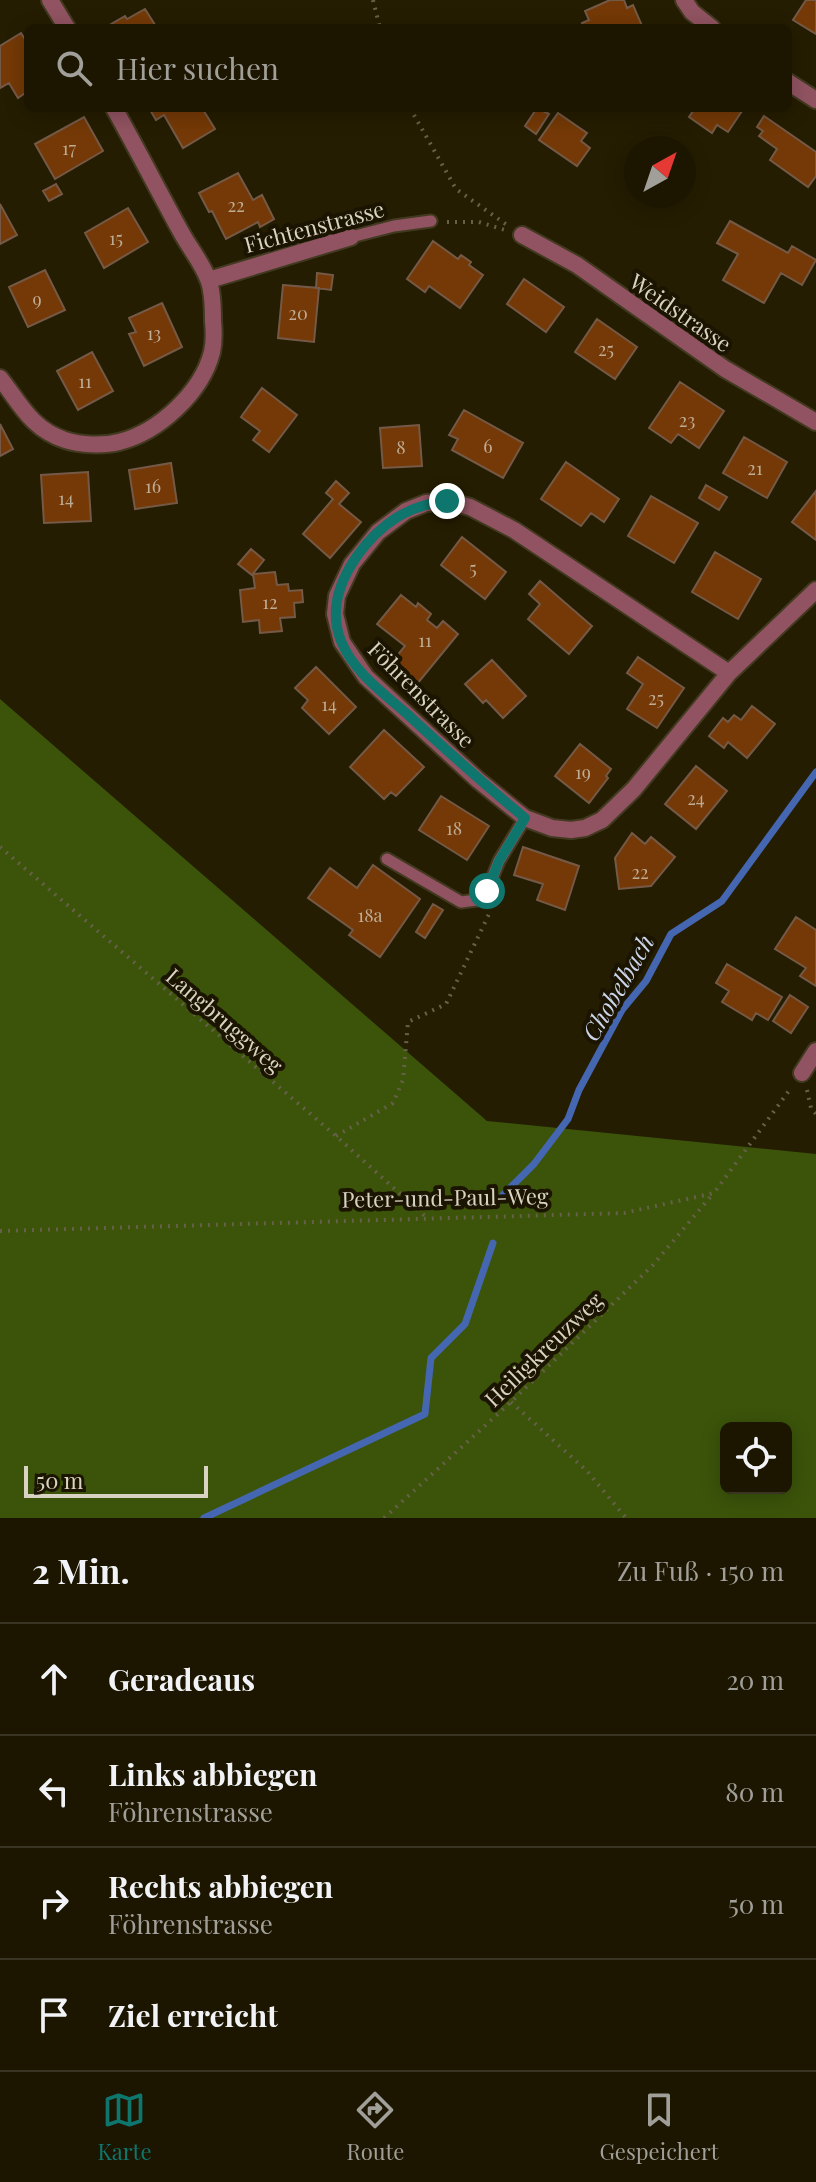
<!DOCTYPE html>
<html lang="de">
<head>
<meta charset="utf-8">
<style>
  :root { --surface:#1c1601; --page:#251f0b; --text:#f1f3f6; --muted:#a09f99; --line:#3a3523; --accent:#0f766e }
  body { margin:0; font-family:"Playfair Display",serif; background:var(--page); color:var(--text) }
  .controls { position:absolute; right:24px; bottom:24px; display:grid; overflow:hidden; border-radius:12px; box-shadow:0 4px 20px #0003 }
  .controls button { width:72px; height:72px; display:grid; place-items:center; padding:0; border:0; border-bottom:2px solid var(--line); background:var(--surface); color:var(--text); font:40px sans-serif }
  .compass { position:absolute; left:624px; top:136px; width:72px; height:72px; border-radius:50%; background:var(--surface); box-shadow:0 4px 20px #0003; rotate:40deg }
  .scale { position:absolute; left:24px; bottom:20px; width:184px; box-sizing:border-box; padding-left:8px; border:4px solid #d8d3c3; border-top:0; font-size:22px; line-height:28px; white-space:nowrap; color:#d8d3c3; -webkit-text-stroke:6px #1b1400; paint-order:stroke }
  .stop { position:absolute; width:24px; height:24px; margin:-18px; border:6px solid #0f766e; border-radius:50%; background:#fff }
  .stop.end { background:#0f766e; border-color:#fff; box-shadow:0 2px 8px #0008 }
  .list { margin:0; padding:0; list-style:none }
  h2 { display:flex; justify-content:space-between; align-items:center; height:104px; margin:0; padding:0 32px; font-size:34px }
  h2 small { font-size:26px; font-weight:400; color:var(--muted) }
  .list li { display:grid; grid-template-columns:52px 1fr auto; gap:24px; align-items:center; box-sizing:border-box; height:112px; padding:0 32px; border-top:2px solid var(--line) }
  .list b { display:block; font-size:30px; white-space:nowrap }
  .list p { margin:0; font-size:26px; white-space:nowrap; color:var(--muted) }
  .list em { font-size:26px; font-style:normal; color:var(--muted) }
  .icon { flex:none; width:44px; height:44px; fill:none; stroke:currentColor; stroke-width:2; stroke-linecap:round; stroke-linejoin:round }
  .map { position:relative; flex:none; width:816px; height:1518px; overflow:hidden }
  .search { position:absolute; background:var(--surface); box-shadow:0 4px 20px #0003; left:24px; right:24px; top:24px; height:88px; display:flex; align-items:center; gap:20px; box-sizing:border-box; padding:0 28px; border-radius:12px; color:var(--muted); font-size:30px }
  .sheet { height:552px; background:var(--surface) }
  nav { display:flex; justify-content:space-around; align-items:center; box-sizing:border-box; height:112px; border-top:2px solid var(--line); background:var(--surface); font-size:22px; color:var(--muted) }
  nav a { display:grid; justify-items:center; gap:4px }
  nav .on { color:var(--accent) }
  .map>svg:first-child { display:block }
  .forest { fill:#3b540a; fill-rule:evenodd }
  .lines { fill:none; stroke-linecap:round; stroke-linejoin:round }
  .stream { stroke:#4567b2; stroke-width:7 }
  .building { fill:#743906; stroke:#745947; stroke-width:2 }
  .lane-casing { stroke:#423a20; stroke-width:15 }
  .street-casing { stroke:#423a20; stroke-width:20 }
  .path { stroke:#676049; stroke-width:4; stroke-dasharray:2 6; stroke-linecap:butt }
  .lane { stroke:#915361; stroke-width:11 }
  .street { stroke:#915361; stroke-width:16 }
  .route { stroke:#0f766e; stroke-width:10 }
  .labels { text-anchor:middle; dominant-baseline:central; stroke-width:8; stroke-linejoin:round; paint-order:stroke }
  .number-label { font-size:18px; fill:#bfac94 }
  .street-label { font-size:22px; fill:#d8d3c3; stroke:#1b1400 }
  .water-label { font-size:24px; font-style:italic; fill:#cbd5ea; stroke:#1b1400 }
</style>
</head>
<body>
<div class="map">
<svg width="816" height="1518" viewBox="0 0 816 1518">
  <rect width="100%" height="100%" fill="#251d01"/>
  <path class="forest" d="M0,699l487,422 329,33v364h-816zM726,1428h60v60h-60z"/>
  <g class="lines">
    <path class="stream" d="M499,1199l35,-35 34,-45 11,-29 43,-80 24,-29 25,-47 51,-33 94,-129
      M204,1518l221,-104 6,-56 34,-34 28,-81"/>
  </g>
  <path class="building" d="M610,0h14l3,8 6,-3 10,23h-59l-2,-5 7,-3 -4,-9z
    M806,0h10v34l-23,-14z
    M145,9l12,19h-48l-1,-2 17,-10 2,3z
    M21,33l7,11v47l-10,7 -9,-15 -9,5v-42z
    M149,108h53l13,21 -32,19 -19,-33 -8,5z
    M537,108l12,6 -13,20 -11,-8z
    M689,108h49l4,3 -14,21 -11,-7 -5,8 -23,-16 4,-6z
    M558,113l29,20 -6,8 9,7 -13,18 -38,-26z
    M764,116l52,36v24l-8,11 -38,-27 7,-11 -18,-13 4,-5 -6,-4z
    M84,117l19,34 -48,28 -20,-35z
    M238,173l15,27 9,-5 12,24 -14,8 -2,-5 -32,17 -14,-28 -3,1 -10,-19z
    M56,184l6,10 -13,7 -6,-10z
    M0,204l17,31 -17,9z
    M128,208l20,34 -44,26 -19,-35z
    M730,221l58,32 4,-7 24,14 -14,25 -21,-12 -17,30 -41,-23 15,-26 -21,-11z
    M433,241l25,18 3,-4 10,7 -2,3 14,10 -23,33 -31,-22 -4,6 -18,-13z
    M45,270l20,40 -37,17 -19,-40z
    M317,273l16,2 -2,15 -15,-2z
    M524,279l40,28 -18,25 -39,-28z
    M283,285l36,3 -5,54 -36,-4z
    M162,303l20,44 -38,19 -15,-32 7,-2 -7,-14z
    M597,319l40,28 -22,32 -40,-27z
    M92,352l21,39 -35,19 -21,-39z
    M680,382l44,29 -25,37 -21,-14 -7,9 -22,-15z
    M262,388l35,27 -28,37 -16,-12 7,-9 -19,-14z
    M464,410l59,33 -20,35 -51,-28 6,-11 -9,-4z
    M0,424l13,25 -13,7z
    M419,425l3,41 -39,2 -3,-40z
    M744,437l43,25 -20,36 -44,-25z
    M566,462l53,37 -15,23 -13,-9 -10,13 -40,-27z
    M171,463l6,40 -42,6 -6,-39z
    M88,472l3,49 -47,2 -3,-48z
    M336,481l13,12 -10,11 22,18 -31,36 -27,-24 30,-35 -7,-6z
    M706,485l21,12 -8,13 -20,-12z
    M816,491v49l-24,-18z
    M651,496l47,27 -24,40 -46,-27z
    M462,537l44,35 -21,27 -44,-34z
    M251,549l13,11 -12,15 -14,-11z
    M715,552l46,27 -23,40 -46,-27z
    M275,572l2,13 11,-1 1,7 13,-1 1,12 -9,1 1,14 -15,1 2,13 -22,2 -1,-13 -16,2 -3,-32 15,-2 -2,-14z
    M540,581l52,45 -23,28 -41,-35 12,-15 -11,-10z
    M401,595l15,12 2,-4 13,11 -4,6 10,8 6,-7 15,13 -41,50 -26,-21 14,-17 -28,-22z
    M638,657l46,31 -27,40 -30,-19 16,-25 -16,-11z
    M492,660l34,36 -23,22 -17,-18 -3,3 -18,-19z
    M316,667l40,40 -27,27 -27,-26 6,-8 -13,-12z
    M752,706l23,18 -28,34 -19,-16 -4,6 -15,-12 14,-18 5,4 6,-7 7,5z
    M384,730l40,37 -28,29 -5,-4 -7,7 -34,-32z
    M580,744l31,25 -5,7 2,2 -19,25 -34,-27z
    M696,766l31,25 -31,38 -31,-25z
    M441,796l48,30 -22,34 -48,-30z
    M632,833l13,11 6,-7 24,20 -24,29 -32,3 -4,-31z
    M523,847l56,19 -14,44 -28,-10 6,-16 -29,-9z
    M373,865l47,34 -40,58 -31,-22 4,-5 -45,-32 22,-30 27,20z
    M433,904l10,6 -18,28 -9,-6z
    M796,917l20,13v56l-16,-10 6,-8 -31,-19z
    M727,964l55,33 -14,23 -12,-7 -4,7 -30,-18 7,-11 -13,-8z
    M790,995l18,12 -17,26 -18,-12z"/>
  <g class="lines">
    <g class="lane-casing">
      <path id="lane" d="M351,237l43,-11 37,-5
        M387,859l74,43 16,-2 10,-9 12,-30 26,-43"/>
    </g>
    <g class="street-casing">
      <path id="street" d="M50,0l17,28
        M684,0l8,12 20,16
        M788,82l28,18
        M522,235l55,30 148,104 91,53
        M209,280l142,-43
        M0,378c20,25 31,51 65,62 15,5 38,6 54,2 40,-10 83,-50 93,-90 2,-9 2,-21 1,-31 0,-12 0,-30 -5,-42 -6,-16 -19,-32 -27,-47 -23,-42 -44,-83 -67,-124
        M729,673l-215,-143 -44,-23 -23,-6 -21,2 -20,8 -28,21 -26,32 -15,32 -2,18 7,28 24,35 112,103 47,38 27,10 19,2 14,-2 17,-8 32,-31 95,-116 87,-83
        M802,1073l14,-22"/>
    </g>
    <path class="path" d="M373,0l7,28
      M410,108l46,81 51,36
      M447,222h32l26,8
      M0,847l336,289 91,82
      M807,1090l4,18 5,6
      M336,1136l57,-33 10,-23 5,-58 38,-18 43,-90
      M0,1231l624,-18 90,-20 77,-105
      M511,1402l76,69 39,47
      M384,1518l127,-116 142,-137 59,-70"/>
    <use href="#lane" class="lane"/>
    <use href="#street" class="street"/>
  </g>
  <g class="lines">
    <path class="route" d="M447,501c-39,4 -67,23 -90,55 -18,26 -28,55 -16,85 12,30 42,52 65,72 39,36 78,71 119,105l-26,43 -12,30"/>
  </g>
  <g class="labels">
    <g class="number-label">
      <text x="69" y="148">17</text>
      <text x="236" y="205">22</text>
      <text x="116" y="238">15</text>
      <text x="37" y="299">9</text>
      <text x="298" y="313">20</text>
      <text x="154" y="333">13</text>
      <text x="606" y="349">25</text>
      <text x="85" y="381">11</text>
      <text x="687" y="420">23</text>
      <text x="488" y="446">6</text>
      <text x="401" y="447">8</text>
      <text x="755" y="468">21</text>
      <text x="153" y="486">16</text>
      <text x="66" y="498">14</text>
      <text x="473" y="568">5</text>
      <text x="270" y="602">12</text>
      <text x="425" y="640">11</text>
      <text x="656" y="698">25</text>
      <text x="329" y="704">14</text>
      <text x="583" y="772">19</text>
      <text x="696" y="798">24</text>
      <text x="454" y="828">18</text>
      <text x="640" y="872">22</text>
      <text x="370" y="915">18a</text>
    </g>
    <g class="street-label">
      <text transform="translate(314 226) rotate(-15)">Fichtenstrasse</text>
      <text transform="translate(681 312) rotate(35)">Weidstrasse</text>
      <text transform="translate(422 694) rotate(45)">Föhrenstrasse</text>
      <text transform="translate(225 1020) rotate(41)">Langbruggweg</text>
      <text transform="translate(445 1197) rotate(-1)">Peter-und-Paul-Weg</text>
      <text transform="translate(543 1349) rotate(-44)">Heiligkreuzweg</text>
    </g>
    <g class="water-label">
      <text transform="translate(617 987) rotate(-60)">Chobelbach</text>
    </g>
  </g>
</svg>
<div class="controls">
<button><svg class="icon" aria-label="locate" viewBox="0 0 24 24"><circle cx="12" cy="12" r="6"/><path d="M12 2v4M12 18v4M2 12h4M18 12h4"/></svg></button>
</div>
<svg class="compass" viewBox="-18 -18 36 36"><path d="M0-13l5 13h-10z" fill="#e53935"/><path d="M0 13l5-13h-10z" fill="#a09f99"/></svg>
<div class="scale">50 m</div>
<div class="stop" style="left:487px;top:891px"></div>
<div class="stop end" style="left:447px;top:501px"></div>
<div class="search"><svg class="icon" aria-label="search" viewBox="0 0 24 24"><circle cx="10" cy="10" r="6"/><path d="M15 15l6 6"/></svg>Hier suchen</div>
</div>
<section class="sheet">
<h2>2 Min.<small>Zu Fuß · 150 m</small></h2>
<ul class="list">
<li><svg class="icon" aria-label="ahead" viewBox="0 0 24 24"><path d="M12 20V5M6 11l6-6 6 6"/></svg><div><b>Geradeaus</b></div><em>20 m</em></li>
<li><svg class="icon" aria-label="left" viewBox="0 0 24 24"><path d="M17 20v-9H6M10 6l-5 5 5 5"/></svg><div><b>Links abbiegen</b><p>Föhrenstrasse</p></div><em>80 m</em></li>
<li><svg class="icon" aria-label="right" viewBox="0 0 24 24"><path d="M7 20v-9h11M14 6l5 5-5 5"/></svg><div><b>Rechts abbiegen</b><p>Föhrenstrasse</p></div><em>50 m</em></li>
<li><svg class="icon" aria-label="arrive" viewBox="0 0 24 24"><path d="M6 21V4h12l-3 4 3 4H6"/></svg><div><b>Ziel erreicht</b></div></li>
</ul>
</section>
<nav>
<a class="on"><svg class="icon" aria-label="map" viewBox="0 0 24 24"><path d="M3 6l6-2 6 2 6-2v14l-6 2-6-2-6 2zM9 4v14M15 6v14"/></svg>Karte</a>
<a><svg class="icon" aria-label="directions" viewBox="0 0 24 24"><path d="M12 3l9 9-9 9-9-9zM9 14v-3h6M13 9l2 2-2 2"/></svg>Route</a>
<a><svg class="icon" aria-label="saved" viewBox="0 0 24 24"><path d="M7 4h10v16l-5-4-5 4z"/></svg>Gespeichert</a>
</nav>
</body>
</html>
